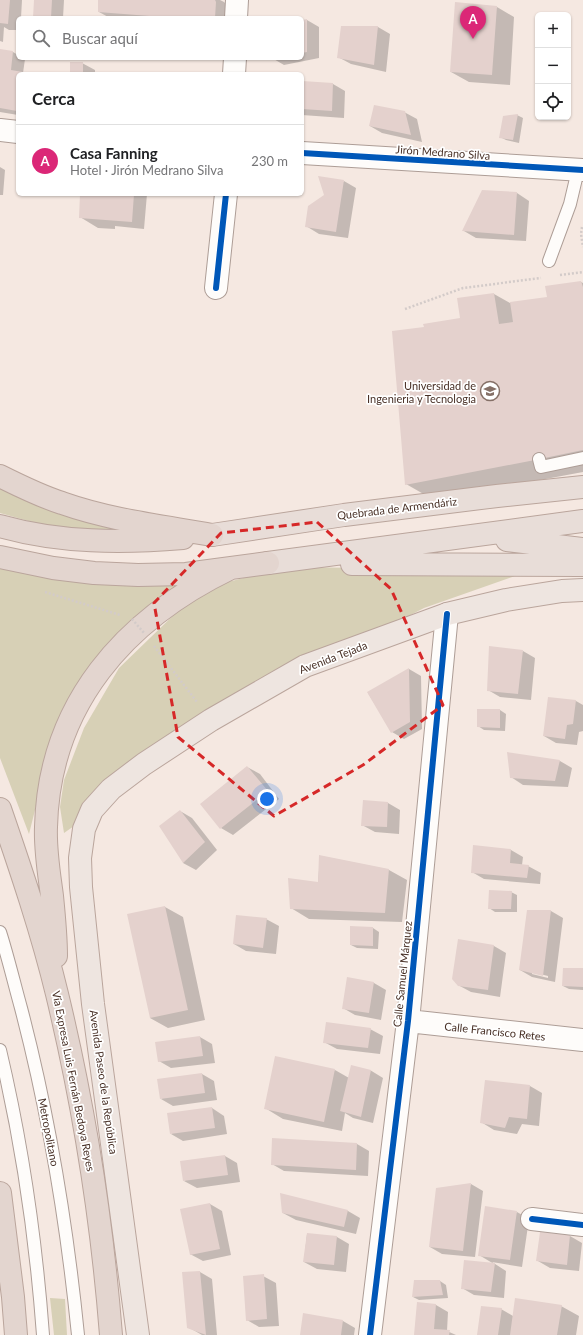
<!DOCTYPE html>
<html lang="es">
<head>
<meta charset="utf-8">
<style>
  :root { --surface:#fff; --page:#f6f6f6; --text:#202124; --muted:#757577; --line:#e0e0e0; --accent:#db2777 }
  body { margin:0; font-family:Lato,sans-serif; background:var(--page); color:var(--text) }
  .controls { position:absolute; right:12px; top:12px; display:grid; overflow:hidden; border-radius:6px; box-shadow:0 1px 3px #0004 }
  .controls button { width:36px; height:36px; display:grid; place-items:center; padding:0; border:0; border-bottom:1px solid var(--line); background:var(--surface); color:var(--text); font:20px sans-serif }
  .you { position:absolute; left:267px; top:799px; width:14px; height:14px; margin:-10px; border:3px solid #fff; border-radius:50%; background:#1a73e8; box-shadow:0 0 0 6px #1a73e833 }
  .badge { display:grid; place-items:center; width:26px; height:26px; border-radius:50%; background:var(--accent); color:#fff; font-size:13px; font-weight:700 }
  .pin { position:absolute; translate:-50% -33px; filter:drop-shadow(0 1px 2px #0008) }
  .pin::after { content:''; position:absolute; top:21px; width:14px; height:12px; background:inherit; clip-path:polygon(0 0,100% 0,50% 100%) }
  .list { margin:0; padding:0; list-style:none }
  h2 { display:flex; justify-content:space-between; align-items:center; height:52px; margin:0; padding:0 16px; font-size:17px }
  h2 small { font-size:13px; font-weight:400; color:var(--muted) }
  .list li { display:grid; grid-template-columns:26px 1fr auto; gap:12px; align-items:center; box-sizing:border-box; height:72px; padding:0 16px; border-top:1px solid var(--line) }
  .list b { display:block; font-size:15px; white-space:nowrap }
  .list p { margin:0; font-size:13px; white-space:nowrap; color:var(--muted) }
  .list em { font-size:13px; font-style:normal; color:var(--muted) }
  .icon { flex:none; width:22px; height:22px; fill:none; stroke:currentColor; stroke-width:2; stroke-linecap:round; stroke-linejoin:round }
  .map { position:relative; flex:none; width:583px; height:1335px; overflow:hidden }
  .search { position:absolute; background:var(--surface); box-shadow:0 1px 3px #0004; left:16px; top:16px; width:288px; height:44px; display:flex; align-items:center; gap:10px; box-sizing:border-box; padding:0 14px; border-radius:6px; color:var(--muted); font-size:15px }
  .panel { position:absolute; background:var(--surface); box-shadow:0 1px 3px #0004; left:16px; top:72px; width:288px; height:124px; border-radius:6px }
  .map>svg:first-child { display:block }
  .green { fill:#d7d0b6 }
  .shadow { fill:#0003; fill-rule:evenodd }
  .building { fill:#e4d1cd }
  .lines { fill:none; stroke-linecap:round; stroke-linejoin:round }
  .service-casing { stroke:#ad9d96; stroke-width:14 }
  .minor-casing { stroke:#ad9d96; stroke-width:24 }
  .primary-casing { stroke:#baa59c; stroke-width:24 }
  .trunk-casing { stroke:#baa59c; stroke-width:24 }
  .motorway-casing { stroke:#baa59c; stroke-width:24 }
  .path { stroke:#d3cbc9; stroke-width:2.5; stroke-dasharray:2 2; stroke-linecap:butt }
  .service { stroke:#fefcfa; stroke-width:12 }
  .minor { stroke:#fefcfa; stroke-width:22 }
  .primary { stroke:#eee5e0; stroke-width:22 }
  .trunk { stroke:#e8ddd8; stroke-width:22 }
  .motorway { stroke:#e3d5cf; stroke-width:22 }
  .path-bridge { stroke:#d3cbc9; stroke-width:2.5; stroke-dasharray:2 2; stroke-linecap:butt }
  .cycleway-casing { stroke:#fff; stroke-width:8 }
  .cycleway { stroke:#0057b8; stroke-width:6 }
  .marked { fill:none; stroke:#d62828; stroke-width:3; stroke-dasharray:8 5; stroke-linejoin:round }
  .labels { text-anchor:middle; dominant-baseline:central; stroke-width:3.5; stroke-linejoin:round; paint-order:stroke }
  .street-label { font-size:11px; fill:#483026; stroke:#fff }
  .poi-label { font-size:11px; fill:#483026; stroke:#fff; text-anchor:end }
</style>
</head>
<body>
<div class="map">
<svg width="583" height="1335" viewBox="0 0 583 1335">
  <rect width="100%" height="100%" fill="#f5e8e1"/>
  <path class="green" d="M0,483l137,51 -87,-7 -50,-14z
    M286,567l246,3 -108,38 -81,42 -179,113 -100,70 -4,-26 4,-27 20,-52 35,-60 64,-62 45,-24z
    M0,568l18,4 87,8h83l-135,158 -24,96 -29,-76z
    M50,1298l15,1 2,36h-13z"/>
  <path class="shadow" d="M0,0h22l-1,18h-3v12h-9l-5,-3 -1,15 -3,-1z
    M35,0h29l-1,18h-29z
    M99,0h121l4,2 10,11 -1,5h-123l-11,-6z
    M497,7l17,10 -4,68 -41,-3 -18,-10z
    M307,20l12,7v31l-35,7 -12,-7h30v-37z
    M342,27h36l12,7 -4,38 -35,-8 -13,-7z
    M0,50l13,2 5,3v3l7,1 -2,14 1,1h-6v41l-18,-3z
    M82,63l13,7v4h-24z
    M302,82l31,2 12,7 -1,27 -42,-3z
    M404,112l13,7 5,23 -40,-9 -12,-7z
    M517,115l6,3 -4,25 -13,-3 -6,-3z
    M0,167l5,3 -2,25h-3z
    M344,181l12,7 -8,50 -29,-4 -13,-8z
    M517,193l12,8 -3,40 -50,-3 -12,-7z
    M81,194h66l-3,35 -29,-3v3l-17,-1 -18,-11z
    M581,282l2,1v189l-149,28 -28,-16 19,-156 36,-9 33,-25 16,9 38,-5z
    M523,651l12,7 -4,42 -31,-3 -12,-7z
    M409,669l12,7 1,53 -18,10 -12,-7 -24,-39z
    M549,698l27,3 7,4v26l-4,1 -2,13 -21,-2 -12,-7z
    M500,710l6,4 -1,17 -21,-1 -6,-4z
    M560,761l12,7 -4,19 -45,-2 -12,-8z
    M247,767l13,7 19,25 -46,36 -12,-7z
    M388,803l12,7 -1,24 -24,-2 -13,-7z
    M180,811l12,7 25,32 -21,20 -13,-7z
    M474,846l37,4 12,7 -1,8 6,1 13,7 -1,11 -56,-5 -12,-7z
    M320,857l69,13 18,10 -5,42 -93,-3 -18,-11 27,-25z
    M511,892l6,3v17h-22l-6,-4z
    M165,907l18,10 22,103 -37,8 -18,-10z
    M528,911h23l12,7 -8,64 -23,-5 -12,-7zM532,972l16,4v2l-16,-4z
    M266,919l13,7 -3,28 -30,-3 -12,-7z
    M373,928l6,4 -1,17 -21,-1 -6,-3z
    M459,940l35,6 12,7 -6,44 -29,-5 -13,-7z
    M583,969v21l-14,-1 -6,-3z
    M348,979l26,4 12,7 -5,30 -26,-5 -12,-7z
    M370,1029l13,7 -3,18 -43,-5 -13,-7z
    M200,1037l12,7 3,19 -44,5 -12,-7z
    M335,1070l14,8 21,-8 13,8 -10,45 -20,-5 -8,-5 -3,18 -59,-12 -18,-11z
    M202,1074l12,7 3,19 -44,6 -12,-7z
    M530,1086l12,7 -3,33 -17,-2 -5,10 -23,-4 -13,-8z
    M212,1108l12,8 3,18 -44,7 -12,-7z
    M273,1140l84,4 12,7 -1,25 -84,-5 -12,-7z
    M225,1156l12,7 3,19 -43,6 -13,-7z
    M471,1184l12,7 -8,66 -33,-3 -12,-7z
    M281,1195l67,16 12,7 -4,16 -60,-14 -13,-7z
    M210,1204l12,7 9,44 -28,6 -13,-7z
    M517,1212l12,7 -7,48 -30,-5 14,9 -2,27 -30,-3 -12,-7 32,-24 -15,-9z
    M541,1233l29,3 12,7 -3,28 -29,-3 -12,-7z
    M307,1234l30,3 12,7 -3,28 -29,-3 -13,-7z
    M200,1272l12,7 5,56h-15l-14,-8z
    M263,1276l13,7 3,43 -20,1 -12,-7z
    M440,1281l6,4 2,13 -29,2 -6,-3z
    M418,1303l18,2 12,7 -1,19 9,4h-41z
    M561,1306l18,10 -3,19h-98l23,-26 12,7z
    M343,1321l12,7 -1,7h-53z"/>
  <path class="building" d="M0,0h10l-2,24 -8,-1z
    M34,0h18l-1,18h-18z
    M98,0h117l1,2 -1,16h-40l-77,-6z
    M455,2l42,4 -5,69 -42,-3z
    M307,19v33l-5,1v-33z
    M341,26h37l-4,39 -37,-7z
    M0,49l13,2 -2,19 12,2v2h-5l-1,37 -17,-3z
    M70,62h13v12h-13z
    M302,81l31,2 -1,28 -30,-2z
    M374,105l31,6 6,24 -42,-9z
    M518,114l-5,26 -14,-2 4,-22z
    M318,176l26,4 -8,52 -31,-5 3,-21 16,-11z
    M482,190l35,2 -3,43 -52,-4z
    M80,194h54l-2,28 -53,-4z
    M581,281l2,6v163l-48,10 -130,25 -13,-154 32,-4 -1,-3 37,-6 -3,-20 37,-5 5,31 14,-2 -3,-20 37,-5 -2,-11z
    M489,646l34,4 -5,44 -31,-3z
    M409,668l1,54 -19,11 -24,-41z
    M548,697l28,3 -3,24 -6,1 -2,14 -22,-3z
    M477,709h23v19l-23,-1z
    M507,752l53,8 -5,21 -45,-3z
    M247,766l21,25 -48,38 -20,-25z
    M363,800l25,2 -1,25 -26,-1z
    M180,810l25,32 -22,21 -24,-37z
    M473,845l38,4 -1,14 19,2 -2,13 -56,-5z
    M319,855l70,14 -4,44 -95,-4 -2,-31 30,4z
    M489,890l23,1 -1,18h-23z
    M165,906l23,104 -38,8 -23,-104z
    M527,910h24l-8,66 -24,-6z
    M236,915l31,3 -4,30 -30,-4z
    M350,926l23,1v19l-23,-1z
    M458,939l36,6 -6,45 -30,-4 -6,-7z
    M563,968h20v19l-21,-1z
    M347,977l27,5 -5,31 -27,-4z
    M326,1022l45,6 -3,20 -45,-5z
    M200,1036l3,20 -45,6 -3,-20z
    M275,1056l60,13 -11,53 -60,-13z
    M351,1065l20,5 -10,47 -21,-6z
    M202,1073l3,20 -45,6 -3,-20z
    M485,1080l45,5 -3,34 -18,-2 -4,11 -25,-5z
    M212,1107l3,21 -45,6 -3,-21z
    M272,1138l85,5 -1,27 -85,-5z
    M225,1155l3,20 -45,6 -3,-20z
    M471,1183l-8,68 -34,-4 7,-59z
    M280,1193l68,17 -4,17 -62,-14z
    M210,1203l10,46 -30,6 -10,-46z
    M485,1206l32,5 -7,49 -32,-4z
    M540,1232l30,3 -3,30 -31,-4z
    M307,1233l30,3 -3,29 -31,-3z
    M464,1260l31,3 -4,29 -30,-3z
    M200,1271l6,64 -19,-7 -5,-56z
    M264,1274l3,45 -21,2 -3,-45z
    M414,1280h26l3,15 -31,2z
    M515,1298l47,7 -5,30h-47z
    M417,1302l19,2 -2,25 16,1 -1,5h-35z
    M481,1306l21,2 -4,27h-21z
    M303,1313l40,7 -2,15h-41z"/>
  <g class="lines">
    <g class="service-casing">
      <path id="service" d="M549,261l21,-57 8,-34
        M539,459l2,8 42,-9
        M0,932c8,25 14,51 21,76 28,107 46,217 57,327
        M0,1050c22,93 36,190 43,285"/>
    </g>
    <g class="minor-casing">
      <path id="minor" d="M236,18l1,-18
        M234,74l1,-16
        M0,130l18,2
        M302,153l281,17
        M216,288l10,-94
        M408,1021l175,19
        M532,1219l51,6
        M370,1335l38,-314 39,-407"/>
    </g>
    <g class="primary-casing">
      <path id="primary" d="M138,1335l-45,-331 -12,-117 -1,-29 4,-29 8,-19 19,-21 33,-25 67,-44 94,-54 142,-52 59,-14 56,-9 21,-1"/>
    </g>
    <g class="trunk-casing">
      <path id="trunk" d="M212,535l132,-20 153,-19 86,-9
        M507,540l76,9
        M268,563l315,-42
        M352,564l231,1"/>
    </g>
    <g class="motorway-casing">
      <path id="motorway" d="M0,476c20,10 40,20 62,27 48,17 100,23 150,32
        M0,526c60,17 122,17 183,12
        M0,557l53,11 41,5 44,2 48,-1 82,-11
        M0,809c21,61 42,123 57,185 27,112 45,226 54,341
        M56,956c0,-20 -2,-40 -4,-60 -3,-23 -7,-46 -6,-69 3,-123 79,-208 185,-259
        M0,1193l13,104 3,38"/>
    </g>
    <path class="path" d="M582,227l-1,7 2,13
      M560,275l23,-3
      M405,309l58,-21 78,-10
      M45,592l75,23
      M154,646l43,56"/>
    <use href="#service" class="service"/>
    <use href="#minor" class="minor"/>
    <use href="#primary" class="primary"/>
    <use href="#trunk" class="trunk"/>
    <use href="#motorway" class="motorway"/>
    <path class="path-bridge" d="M132,619l12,14"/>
    <g class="cycleway-casing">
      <path id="cycleway" d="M302,153l281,17
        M216,288l10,-94
        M532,1219l51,6
        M370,1335l38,-314 39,-407"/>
    </g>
    <use href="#cycleway" class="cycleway"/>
  </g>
  <path class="marked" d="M317,522l74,67 52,116 -80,60 -89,51 -96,-79 -24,-134 67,-70z"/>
  <defs>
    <g id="university-ring" transform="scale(1)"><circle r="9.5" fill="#fff" stroke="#857067" stroke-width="1.5"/><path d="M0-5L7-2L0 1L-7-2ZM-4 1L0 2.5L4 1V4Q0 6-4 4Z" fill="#857067"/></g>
  </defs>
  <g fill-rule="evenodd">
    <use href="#university-ring" x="490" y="391"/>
  </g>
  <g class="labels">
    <g class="street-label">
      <text transform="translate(443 152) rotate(4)">Jirón Medrano Silva</text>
      <text transform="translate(397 508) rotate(-7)">Quebrada de Armendáriz</text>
      <text transform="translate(333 657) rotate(-21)">Avenida Tejada</text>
      <text transform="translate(402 974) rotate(-84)">Calle Samuel Márquez</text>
      <text transform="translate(495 1031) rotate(6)">Calle Francisco Retes</text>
      <text transform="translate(74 1081) rotate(79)">Vía Expresa Luis Fernán Bedoya Reyes</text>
      <text transform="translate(104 1082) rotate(82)">Avenida Paseo de la República</text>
      <text transform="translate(49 1132) rotate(79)">Metropolitano</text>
    </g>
    <g class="poi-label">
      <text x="476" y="385">Universidad de<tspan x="476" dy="13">Ingenieria y Tecnologia</tspan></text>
    </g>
  </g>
</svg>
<div class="controls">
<button>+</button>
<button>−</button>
<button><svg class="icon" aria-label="locate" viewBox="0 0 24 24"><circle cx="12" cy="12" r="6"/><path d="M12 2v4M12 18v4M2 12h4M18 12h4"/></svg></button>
</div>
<div class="you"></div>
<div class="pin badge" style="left:473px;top:39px">A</div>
<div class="search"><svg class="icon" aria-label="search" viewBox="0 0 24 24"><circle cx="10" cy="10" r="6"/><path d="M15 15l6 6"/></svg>Buscar aquí</div>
<section class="panel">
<h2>Cerca<small></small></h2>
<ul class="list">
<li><span class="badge">A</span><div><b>Casa Fanning</b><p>Hotel · Jirón Medrano Silva</p></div><em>230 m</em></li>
</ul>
</section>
</div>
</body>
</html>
